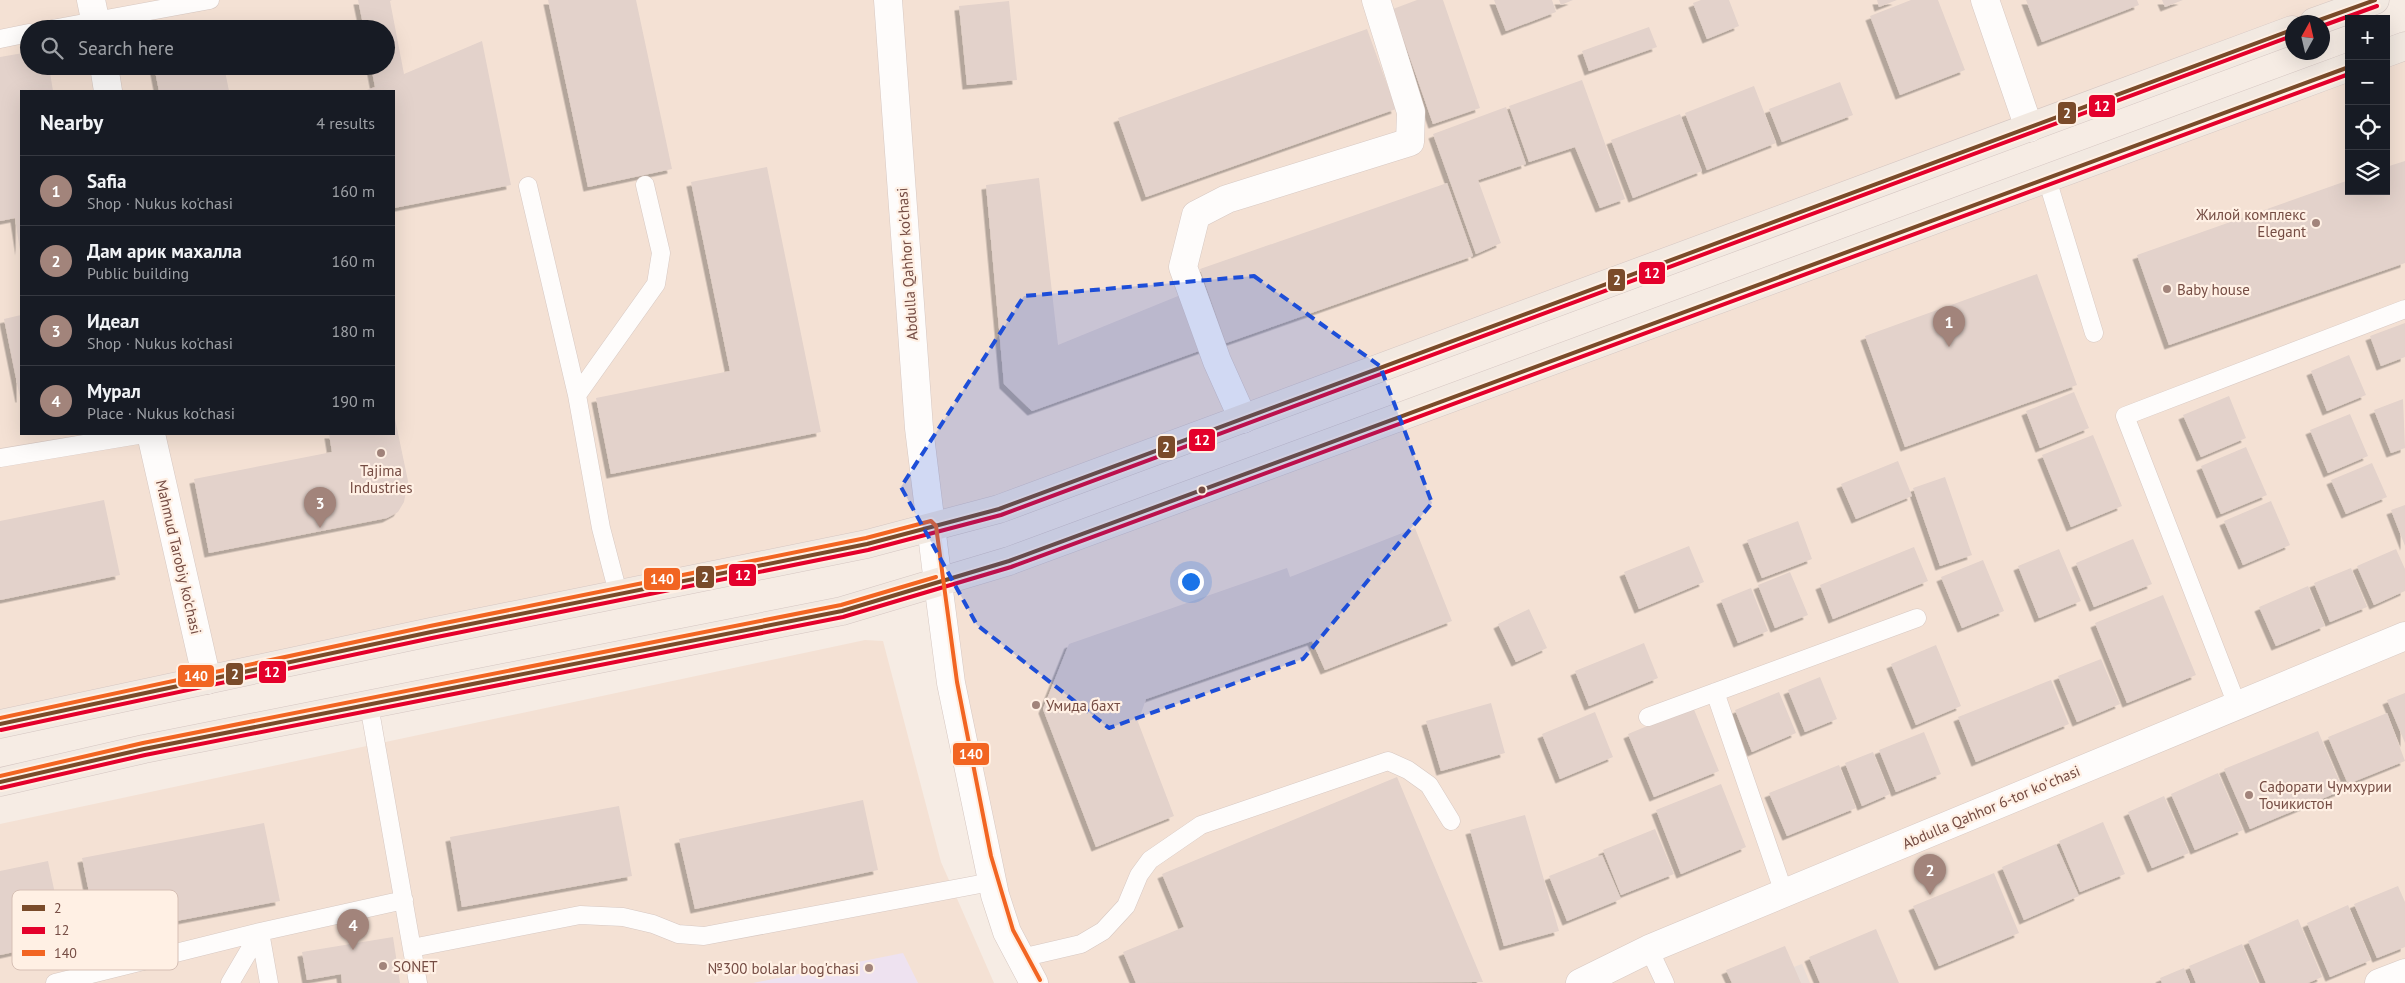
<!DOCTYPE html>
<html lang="en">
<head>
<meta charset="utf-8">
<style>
  :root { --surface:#171b24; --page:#20242c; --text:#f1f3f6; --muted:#9ea1a6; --line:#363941; --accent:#a2847b }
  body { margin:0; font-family:"PT Sans",sans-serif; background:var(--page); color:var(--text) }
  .controls { position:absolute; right:15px; top:15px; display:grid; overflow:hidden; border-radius:0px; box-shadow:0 5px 20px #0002 }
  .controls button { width:45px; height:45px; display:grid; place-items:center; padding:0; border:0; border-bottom:1px solid var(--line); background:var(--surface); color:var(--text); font:25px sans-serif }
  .compass { position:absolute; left:2285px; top:15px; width:45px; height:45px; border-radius:50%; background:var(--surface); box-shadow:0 5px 20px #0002; rotate:8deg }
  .you { position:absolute; left:1190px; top:581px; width:18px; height:18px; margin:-12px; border:4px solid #fff; border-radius:50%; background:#1a73e8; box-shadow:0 0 0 8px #1a73e833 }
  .badge { display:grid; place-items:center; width:32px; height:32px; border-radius:50%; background:var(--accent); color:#fff; font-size:16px; font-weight:700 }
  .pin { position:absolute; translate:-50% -41px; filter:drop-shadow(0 1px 2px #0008) }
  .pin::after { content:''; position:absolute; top:26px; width:18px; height:15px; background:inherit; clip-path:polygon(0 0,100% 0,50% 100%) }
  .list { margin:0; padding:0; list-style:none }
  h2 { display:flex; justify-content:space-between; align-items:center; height:65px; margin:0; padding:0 20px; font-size:21px }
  h2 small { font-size:16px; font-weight:400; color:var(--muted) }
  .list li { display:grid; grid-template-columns:32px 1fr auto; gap:15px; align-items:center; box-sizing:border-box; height:70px; padding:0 20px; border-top:1px solid var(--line) }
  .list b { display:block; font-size:19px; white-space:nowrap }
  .list p { margin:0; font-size:16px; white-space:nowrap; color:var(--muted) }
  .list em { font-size:16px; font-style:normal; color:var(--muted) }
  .icon { flex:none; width:28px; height:28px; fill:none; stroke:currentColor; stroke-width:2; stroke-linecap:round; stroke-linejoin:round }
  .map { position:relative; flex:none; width:2405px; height:983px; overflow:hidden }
  .search { position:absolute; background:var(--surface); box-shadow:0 5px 20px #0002; left:20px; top:20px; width:375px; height:55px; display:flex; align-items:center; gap:12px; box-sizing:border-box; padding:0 18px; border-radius:28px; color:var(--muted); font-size:19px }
  .panel { position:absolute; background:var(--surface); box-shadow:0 5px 20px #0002; left:20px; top:90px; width:375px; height:345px; border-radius:0px }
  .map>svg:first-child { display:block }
  .residential { fill:#f4e1d4; fill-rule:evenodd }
  .industrial { fill:#e9dcd5 }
  .education { fill:#eee2f0 }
  .building { fill:#e3d2cb; filter:url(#shadow) }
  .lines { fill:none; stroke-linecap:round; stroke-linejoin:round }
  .lane-casing { stroke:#d7c8c2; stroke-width:19 }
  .street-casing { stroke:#d7c8c2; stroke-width:29 }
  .secondary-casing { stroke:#d6c7c1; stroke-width:29 }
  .primary-casing { stroke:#d5c6c2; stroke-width:29 }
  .lane { stroke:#fefcfb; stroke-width:18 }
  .street { stroke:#fefcfb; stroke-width:28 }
  .secondary { stroke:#fefcfb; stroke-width:28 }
  .primary { stroke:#f2e9e1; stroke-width:28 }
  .bus-1-casing { stroke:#fff0e4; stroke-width:8 }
  .bus-2-casing { stroke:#fff0e4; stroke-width:8 }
  .bus-3-casing { stroke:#fff0e4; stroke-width:8 }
  .bus-1 { stroke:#7a4b2a; stroke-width:4 }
  .bus-2 { stroke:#e4002b; stroke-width:4 }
  .bus-3 { stroke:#f26522; stroke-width:4 }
  .marked { fill:#1d4ed8; fill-opacity:0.2; stroke:#1d4ed8; stroke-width:4; stroke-dasharray:10 6; stroke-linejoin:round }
  .poi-dot { fill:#a2847b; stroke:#fff0e4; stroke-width:2 }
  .bus-dot { fill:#754c43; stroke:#fff0e4; stroke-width:2 }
  .labels { text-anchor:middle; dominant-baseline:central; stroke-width:4.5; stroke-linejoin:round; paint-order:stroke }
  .poi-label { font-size:15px; fill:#754c43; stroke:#fff0e4; text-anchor:start }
  .street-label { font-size:15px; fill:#754c43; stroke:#fff0e4 }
  .key { fill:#fff0e4; stroke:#d6bfb4; stroke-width:1 }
  .key-label { font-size:14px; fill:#754c43 }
  .line-badge { stroke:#fff0e4; stroke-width:2 }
  .badge-label { font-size:14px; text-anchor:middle; font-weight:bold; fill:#fff }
</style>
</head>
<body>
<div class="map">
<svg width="2405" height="983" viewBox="0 0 2405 983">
  <defs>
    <filter id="shadow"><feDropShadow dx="-4.5" dy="4.5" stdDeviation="0" flood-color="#0004"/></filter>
  </defs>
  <rect width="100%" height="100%" fill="#f6ece4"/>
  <path class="residential" d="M0,0h2375l-1376,509 -999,215zM29,29h357v37h-357zM21,91h373v343h-373z
    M2405,46v937h-1371l-27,-51 -69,-349 1411,-516v124h37v-138z
    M865,640l18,1 58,221 53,121h-994v-159z"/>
  <path class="industrial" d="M1802,964l8,19h-61z"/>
  <path class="education" d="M903,953l15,30h-165z"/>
  <path class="building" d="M358,0h34l-2,1 14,73 78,-33 29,144 -117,23v-117h-30l11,-4 -4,-21h15v-37h-22z
    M548,0h88l36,169 -84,18z
    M1417,0h26l37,108 -47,16 -40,-115z
    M1494,0h58l4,12 -50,19z
    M1559,0h14l-12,5z
    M1701,0h28l10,26 -32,13 -14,-36z
    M1877,0h20l-18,7z
    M1911,0h27l27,70 -65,25 -30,-79z
    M2026,0h111l2,5 -97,37z
    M2162,0h21l-18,7z
    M1009,1l8,79 -50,5 -8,-79z
    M1649,27l8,20 -68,24 -7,-20z
    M1367,29l29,80 -250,88 -28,-79z
    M29,52v14h20l4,25h-32l-1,160 -5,-33 -15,3v-164z
    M154,66h70l5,25h-70z
    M1582,80l43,119 -25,9 -25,-61 -46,15 -20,-56z
    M1840,82l13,33 -71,27 -13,-33z
    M1754,86l22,57 -69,27 -22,-57z
    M1506,107l20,57 -48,16 23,63 -25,11 -43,-120z
    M1680,114l22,57 -69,27 -22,-58z
    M2405,161v102l-236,82 -32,-90 212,-75v11h37v-24z
    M767,167l54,265 -210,42 -15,-76 134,-27 -39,-189z
    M1039,178l19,167 125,-51 24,54 -175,63 -28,-27 -18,-199z
    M1447,183l26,73 -247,87 -26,-74z
    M2037,274l40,111 -172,62 -40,-111z
    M21,315v83h-1l-16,-79z
    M2405,323v34l-24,9 -11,-30z
    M2349,355l17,40 -39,16 -16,-40z
    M2074,392l15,36 -49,20 -14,-37z
    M2229,396l17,42 -45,19 -18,-42z
    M2403,399l2,49 -14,5 -17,-43z
    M394,414l14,67 -4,21 -6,10 -11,6 -178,35 -15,-74 138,-27 -3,-18h65z
    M2350,414l18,42 -40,17 -18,-43z
    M2093,435l29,71 -51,21 -29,-72z
    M2246,447l21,48 -46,19 -20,-48z
    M1898,461l14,35 -56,23 -15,-35z
    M2372,463l15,34 -41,17 -15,-34z
    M1945,477l27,78 -32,11 -27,-78z
    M104,500l16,75 -120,25v-79z
    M2271,501l19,44 -47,20 -19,-44z
    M2405,505v41l-14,-36z
    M1798,521l14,38 -50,19 -15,-38z
    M1415,528l37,93 -127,49 -13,-29 -166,58 -8,23 36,94 -78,31 -53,-138 26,-65 218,-76 3,9z
    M2133,539l19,45 -58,23 -18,-44z
    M1689,546l15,36 -65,27 -15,-37z
    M1914,547l14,34 -95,38 -13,-34z
    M2059,549l22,52 -42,17 -21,-52z
    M2396,549l9,20v22l-31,14 -17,-39z
    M1983,560l21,51 -42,17 -21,-51z
    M2351,568l16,39 -37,15 -16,-39z
    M1790,572l18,43 -33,13 -17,-43z
    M2308,586l17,40 -49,20 -17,-39z
    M1751,588l17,43 -30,12 -17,-43z
    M2163,595l33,80 -69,28 -32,-80z
    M1529,609l18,39 -31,14 -18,-38z
    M1644,643l14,35 -69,28 -14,-35z
    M1936,645l25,61 -45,19 -25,-61z
    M2101,659l19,45 -43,18 -19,-46z
    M1820,677l17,42 -32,13 -17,-42z
    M2051,680l18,44 -93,38 -18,-45z
    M1779,692l17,41 -44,19 -17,-42z
    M2405,693v50l-18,-43z
    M1491,703l14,50 -64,18 -15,-50z
    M1693,707l26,64 -65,26 -26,-63z
    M1595,712l18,45 -53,22 -18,-45z
    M2387,713l18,48 -57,23 -20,-47z
    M2318,731l25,59 -93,39 -26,-60z
    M1924,732l17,42 -45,18 -17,-42z
    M1873,752l17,42 -28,12 -17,-43z
    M1839,765l17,43 -69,28 -18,-43z
    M2218,773l25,57 -48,20 -24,-56z
    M1397,777l86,205 -347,1 -13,-31 61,-25 -22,-53z
    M1721,784l25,63 -65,27 -25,-64z
    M2164,796l25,57 -37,15 -24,-56z
    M863,800l15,70 -183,39 -16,-70z
    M619,806l13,70 -170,31 -12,-70z
    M1525,815l34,116 -55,15 -34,-116z
    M2103,822l22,52 -45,18 -21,-51z
    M264,823l16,78 -182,35 -16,-78z
    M1655,829l19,45 -53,21 -18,-45z
    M2056,844l23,52 -55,24 -22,-53z
    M1602,855l19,44 -54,22 -18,-45z
    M48,861l17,80 -65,14v-84z
    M1994,873l25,60 -80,33 -26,-60z
    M2398,886l7,16v45l-28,11 -23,-54z
    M2348,905l23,55 -41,17 -23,-54z
    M2298,919l24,58 -14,6h-42l-18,-42z
    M1876,929l23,54h-79l-11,-26z
    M393,937l7,46h-58l-1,-9 -34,6 -5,-28z
    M2242,944l16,39h-62l-7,-17z
    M1785,946l16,37h-69l-6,-13z
    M2184,968l6,15h-28l-2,-5z"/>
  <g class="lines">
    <g class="lane-casing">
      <path id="lane" d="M52,29l158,-29
        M0,39l29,-6
        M2047,179l47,154
        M528,186l49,209
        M0,458l144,-24
        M618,593l-17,-65 -24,-133 79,-111 5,-31 -16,-68
        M1715,692l69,201
        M369,705l49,278
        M2237,705l-112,-289 280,-107
        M1648,717l269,-99
        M412,948l168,-33 43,2 30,7 25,10 26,2 287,-54
        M1649,949l16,34
        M1021,958l60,-14 22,-13 23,-25 13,-31 11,-15 51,-35 187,-64 20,9 21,15 22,36
        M55,983l205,-51
        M230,983l30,-51
        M269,983l-9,-51 144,-32"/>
    </g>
    <g class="street-casing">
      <path id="street" d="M91,0l6,29
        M888,0l31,428 19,155
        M1985,0l44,128
        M104,66l4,25
        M1243,419l-26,-58 -34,-94 13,-52 31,-16 183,-57 1,-30 -35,-112
        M151,434l56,246
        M1580,983l69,-34 756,-313
        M2379,983l26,-10"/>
    </g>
    <g class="secondary-casing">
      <path id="secondary" d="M938,583l13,100 44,212 12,37 27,51"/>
    </g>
    <g class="primary-casing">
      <path id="primary" d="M2314,22l61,-22
        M2386,53l19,-7
        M0,724l431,-92 436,-88 132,-35 1293,-479
        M0,782l144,-33 698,-138 167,-50 1340,-494"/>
    </g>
    <use href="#lane" class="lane"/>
    <use href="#street" class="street"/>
    <use href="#secondary" class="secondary"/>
    <use href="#primary" class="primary"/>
    <g class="bus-1-casing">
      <path id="bus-1" d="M2314,22l61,-22
        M0,724l431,-92 436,-88 132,-35 1293,-479
        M0,782l144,-33 698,-138 167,-50 1340,-494"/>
    </g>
    <g class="bus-2-casing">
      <path id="bus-2" d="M2322,26l55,-20
        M1,730l431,-92 436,-88 133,-35 1291,-479
        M1,788l144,-33 698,-138 168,-50 1338,-493"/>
    </g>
    <g class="bus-3-casing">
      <path id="bus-3" d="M0,718l430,-92 436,-88 65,-17 5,5 21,156 34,174 22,74 27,50
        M0,776l143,-33 698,-138 95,-28"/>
    </g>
    <use href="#bus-1" class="bus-1"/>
    <use href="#bus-2" class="bus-2"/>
    <use href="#bus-3" class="bus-3"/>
  </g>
  <path class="marked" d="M1254,276l126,90 52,137 -129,156 -194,69 -132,-103 -76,-138 123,-191z"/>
  <g class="poi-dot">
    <circle cx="2316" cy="223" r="5"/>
    <circle cx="2167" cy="289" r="5"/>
    <circle cx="381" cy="453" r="5"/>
    <circle cx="1036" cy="705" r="5"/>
    <circle cx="2249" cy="795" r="5"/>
    <circle cx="383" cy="966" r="5"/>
    <circle cx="869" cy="968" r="5"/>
  </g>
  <circle class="bus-dot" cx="1202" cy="490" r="4.5"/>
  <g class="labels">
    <g class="poi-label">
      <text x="2306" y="214" text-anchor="end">Жилой комплекс<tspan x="2306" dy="17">Elegant</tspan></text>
      <text x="2177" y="289">Baby house</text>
      <text x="381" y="470" text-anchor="middle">Tajima<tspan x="381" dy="17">Industries</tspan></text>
      <text x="1046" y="705">Умида бахт</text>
      <text x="2259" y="786">Сафорати Чумхурии<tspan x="2259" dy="17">Точикистон</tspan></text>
      <text x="393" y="966">SONET</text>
      <text x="859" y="968" text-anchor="end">№300 bolalar bog'chasi</text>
    </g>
    <g class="street-label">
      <text transform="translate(907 264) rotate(-94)">Abdulla Qahhor ko'chasi</text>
      <text transform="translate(179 557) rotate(77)">Mahmud Tarobiy ko'chasi</text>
      <text transform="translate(1991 807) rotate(-23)">Abdulla Qahhor 6-tor koʻchasi</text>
    </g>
  </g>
  <rect x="12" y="890" width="166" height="80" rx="8" class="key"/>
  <rect x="22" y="905" width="23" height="6" fill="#7a4b2a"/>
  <rect x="22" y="927" width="23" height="7" fill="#e4002b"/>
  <rect x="22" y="950" width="23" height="6" fill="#f26522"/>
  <g class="key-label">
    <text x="54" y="913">2</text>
    <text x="54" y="935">12</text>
    <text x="54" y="958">140</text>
  </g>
  <g class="line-badge">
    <rect x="2088" y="94" width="28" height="24" rx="5" fill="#e4002b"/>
    <rect x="2057" y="101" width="20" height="24" rx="5" fill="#7a4b2a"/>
    <rect x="1638" y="261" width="28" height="24" rx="5" fill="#e4002b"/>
    <rect x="1607" y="268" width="19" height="24" rx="5" fill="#7a4b2a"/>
    <rect x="1188" y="428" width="28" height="24" rx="5" fill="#e4002b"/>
    <rect x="1157" y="435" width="19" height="24" rx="5" fill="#7a4b2a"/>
    <rect x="728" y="563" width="29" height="24" rx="5" fill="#e4002b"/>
    <rect x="695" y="565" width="20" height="24" rx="5" fill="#7a4b2a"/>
    <rect x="643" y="567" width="38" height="24" rx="5" fill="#f26522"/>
    <rect x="258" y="660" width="29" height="24" rx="5" fill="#e4002b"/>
    <rect x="225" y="662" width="19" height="24" rx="5" fill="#7a4b2a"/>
    <rect x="177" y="664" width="38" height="24" rx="5" fill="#f26522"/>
    <rect x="952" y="742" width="38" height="24" rx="5" fill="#f26522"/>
  </g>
  <g class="badge-label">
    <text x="2102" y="111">12</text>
    <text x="2067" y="118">2</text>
    <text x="1652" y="278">12</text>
    <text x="1617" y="285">2</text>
    <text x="1202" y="445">12</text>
    <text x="1166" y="452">2</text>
    <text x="743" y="580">12</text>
    <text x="705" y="582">2</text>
    <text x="662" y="584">140</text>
    <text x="272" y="677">12</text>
    <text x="235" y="679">2</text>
    <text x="196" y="681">140</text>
    <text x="971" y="759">140</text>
  </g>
</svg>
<div class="controls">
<button>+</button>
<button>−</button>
<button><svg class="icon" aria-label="locate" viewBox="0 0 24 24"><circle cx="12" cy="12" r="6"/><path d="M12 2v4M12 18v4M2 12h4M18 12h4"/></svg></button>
<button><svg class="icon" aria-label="layers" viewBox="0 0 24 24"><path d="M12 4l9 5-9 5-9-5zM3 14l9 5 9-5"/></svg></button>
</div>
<svg class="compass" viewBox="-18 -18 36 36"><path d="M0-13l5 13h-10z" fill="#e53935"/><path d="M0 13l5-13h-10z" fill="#9ea1a6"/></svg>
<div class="you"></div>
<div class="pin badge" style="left:1949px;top:347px">1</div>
<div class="pin badge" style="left:1930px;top:895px">2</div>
<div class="pin badge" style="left:320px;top:528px">3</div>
<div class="pin badge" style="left:353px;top:950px">4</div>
<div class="search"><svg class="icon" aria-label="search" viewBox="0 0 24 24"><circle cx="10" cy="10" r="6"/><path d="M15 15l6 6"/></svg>Search here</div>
<section class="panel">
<h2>Nearby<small>4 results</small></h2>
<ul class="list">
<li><span class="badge">1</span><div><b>Safia</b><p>Shop · Nukus ko'chasi</p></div><em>160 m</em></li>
<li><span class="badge">2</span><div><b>Дам арик махалла</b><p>Public building</p></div><em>160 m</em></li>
<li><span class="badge">3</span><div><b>Идеал</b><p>Shop · Nukus ko'chasi</p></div><em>180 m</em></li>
<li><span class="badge">4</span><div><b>Мурал</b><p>Place · Nukus ko'chasi</p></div><em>190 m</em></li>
</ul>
</section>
</div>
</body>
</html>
